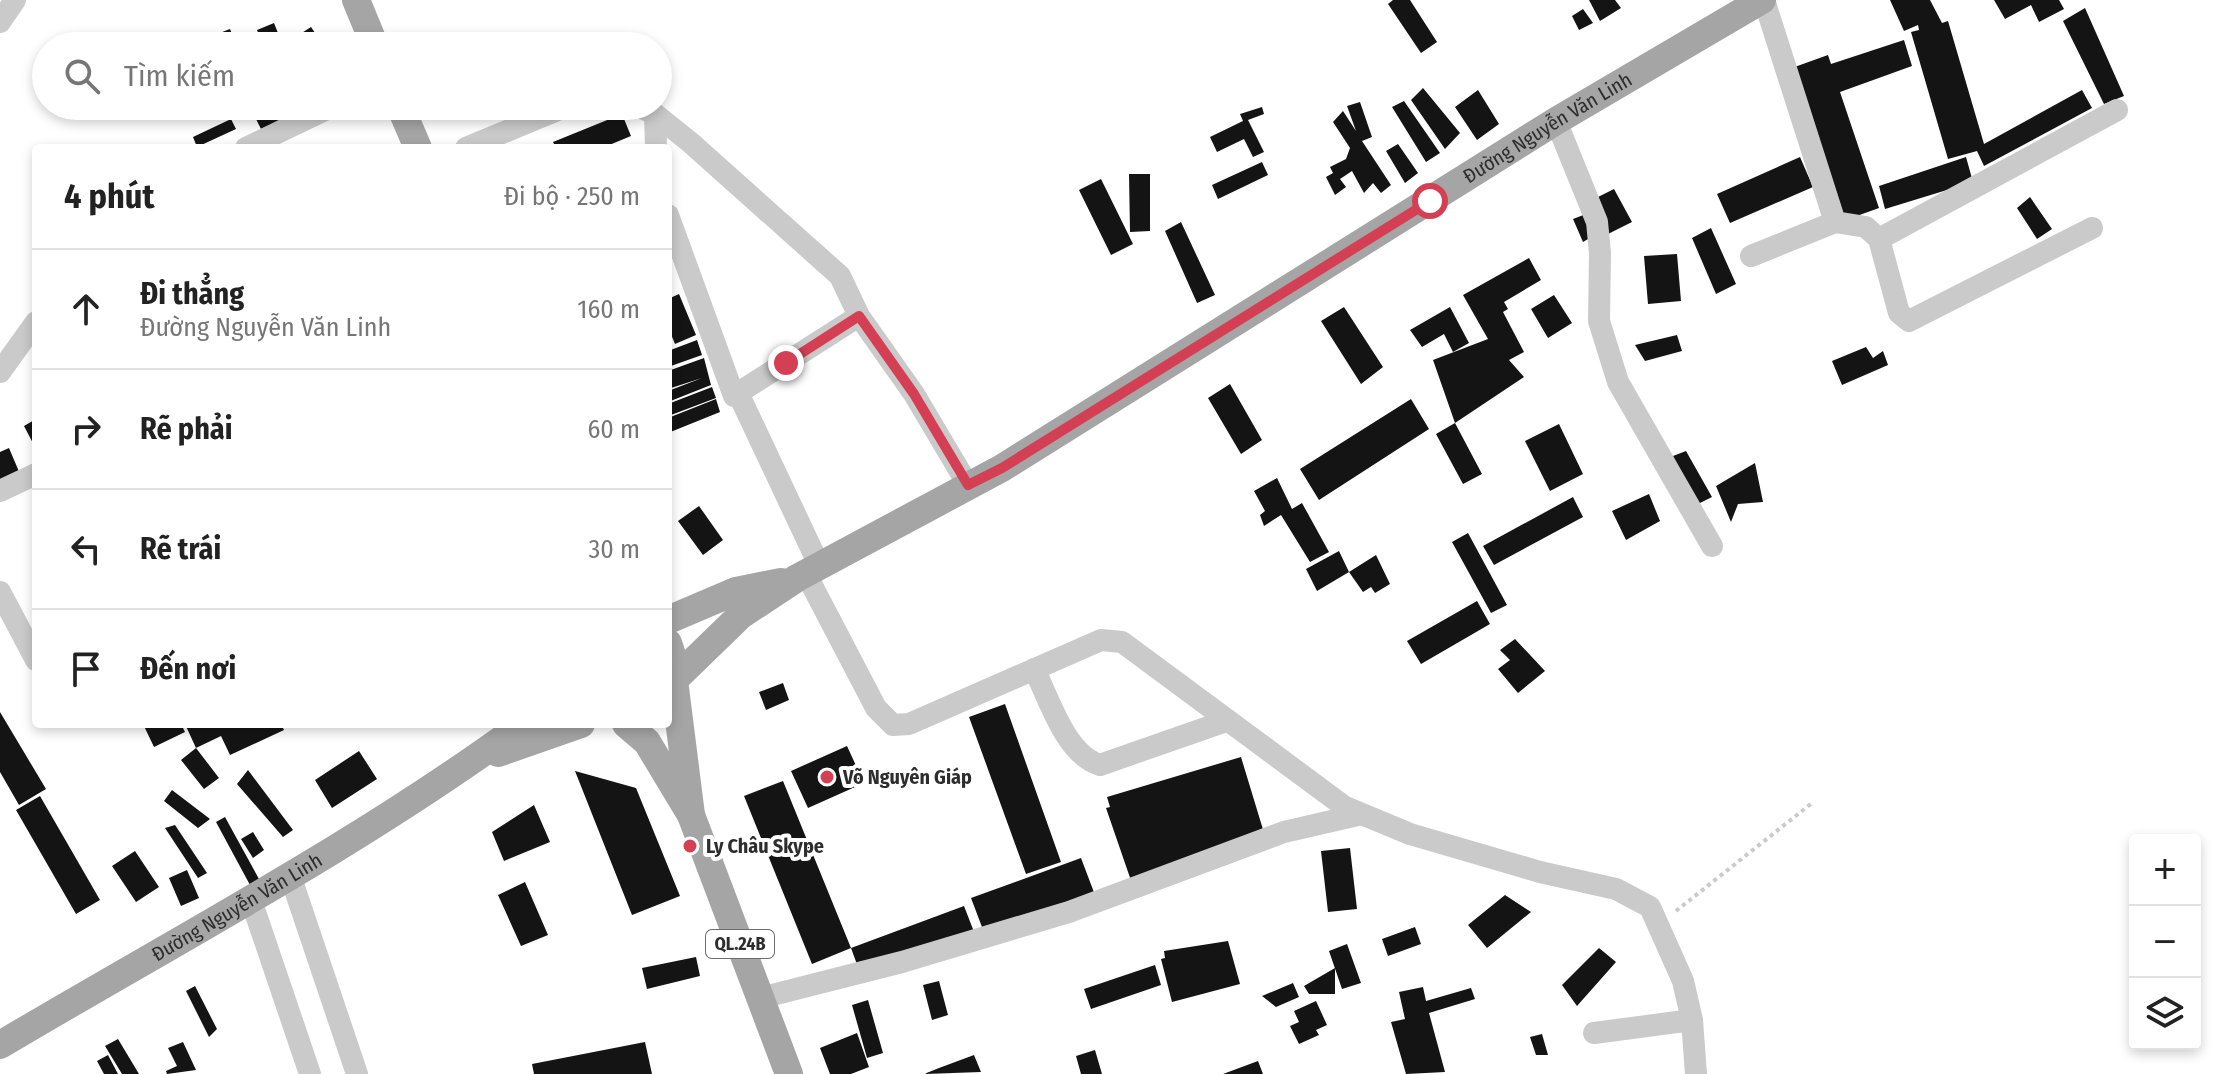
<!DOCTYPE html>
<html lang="vi">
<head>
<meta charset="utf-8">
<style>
  :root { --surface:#fff; --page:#f2f2f2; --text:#222; --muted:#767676; --line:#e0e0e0 }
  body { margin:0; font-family:"Fira Sans Condensed",sans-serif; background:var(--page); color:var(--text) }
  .controls { position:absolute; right:24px; bottom:24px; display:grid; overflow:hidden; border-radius:8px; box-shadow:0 4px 12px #0003 }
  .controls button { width:72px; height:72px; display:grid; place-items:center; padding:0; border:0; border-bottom:2px solid var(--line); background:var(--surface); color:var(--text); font:40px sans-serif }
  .stop { position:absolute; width:24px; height:24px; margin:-18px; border:6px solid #d43f54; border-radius:50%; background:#fff }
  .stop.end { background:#d43f54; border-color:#fff; box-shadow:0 2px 8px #0008 }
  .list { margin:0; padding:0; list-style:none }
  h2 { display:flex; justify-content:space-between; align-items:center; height:104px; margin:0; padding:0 32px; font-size:34px }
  h2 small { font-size:26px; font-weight:400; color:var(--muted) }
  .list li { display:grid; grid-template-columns:52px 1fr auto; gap:24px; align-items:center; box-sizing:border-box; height:120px; padding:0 32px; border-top:2px solid var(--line) }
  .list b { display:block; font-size:30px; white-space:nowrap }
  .list p { margin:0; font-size:26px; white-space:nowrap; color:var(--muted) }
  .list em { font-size:26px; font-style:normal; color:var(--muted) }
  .icon { flex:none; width:44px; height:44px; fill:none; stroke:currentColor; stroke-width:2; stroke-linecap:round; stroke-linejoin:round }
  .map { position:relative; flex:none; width:2225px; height:1074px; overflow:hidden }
  .search { position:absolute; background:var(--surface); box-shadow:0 4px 12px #0003; left:32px; top:32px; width:640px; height:88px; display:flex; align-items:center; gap:20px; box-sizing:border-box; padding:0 28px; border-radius:44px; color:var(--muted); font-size:30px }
  .panel { position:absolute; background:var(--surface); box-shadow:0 4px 12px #0003; left:32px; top:144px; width:640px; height:584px; border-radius:8px }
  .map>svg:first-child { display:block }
  .building { fill:#141414 }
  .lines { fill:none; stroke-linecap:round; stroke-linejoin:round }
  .path { stroke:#cacaca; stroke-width:4; stroke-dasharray:4 4; stroke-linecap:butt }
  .minor { stroke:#cacaca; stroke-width:22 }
  .major { stroke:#a5a5a5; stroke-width:28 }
  .route { stroke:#d43f54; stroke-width:10 }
  .poi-dot { fill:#d43f54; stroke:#fff; stroke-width:3 }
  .labels { text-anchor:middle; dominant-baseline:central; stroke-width:8; stroke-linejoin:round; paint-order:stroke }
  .shield { fill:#fff; stroke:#6c6c6c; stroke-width:2 }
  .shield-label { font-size:18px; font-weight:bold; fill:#2d2d2d }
  .street-label { font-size:20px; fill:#2d2d2d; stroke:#fff }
  .poi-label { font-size:20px; font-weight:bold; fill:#2d2d2d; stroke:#fff; text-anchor:start }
</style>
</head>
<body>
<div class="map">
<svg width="2225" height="1074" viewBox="0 0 2225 1074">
  <rect width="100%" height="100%" fill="#fff"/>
  <path class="building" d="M1393,0h17l27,42 -16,11 -33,-49z
    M1589,0h26l6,8 -21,13z
    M1890,0h40l12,23 6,-2 36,123 98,-54 10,18 -108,58 -7,-15 -29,8 -37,-127 8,-2 -1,-5 -14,6z
    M1994,0h65l5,9 -25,13 -8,-17 -26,14z
    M2085,8l39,88 -20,8 -41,-83z
    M1583,9l10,14 -14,7 -7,-14z
    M274,23l4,10 -17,7 -4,-10z
    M311,27l13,19h-20l-7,-10z
    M230,29l4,10 11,-5 4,9 -27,3 -5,-12z
    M1904,40l8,26 -72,26 39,116 -39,14 -51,-153 39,-14 3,9z
    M1423,88l37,45 -15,16 -34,-49z
    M1478,90l21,34 -22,16 -22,-33z
    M1404,101l36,52 -14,9 -34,-55z
    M1360,102l12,35 -10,4 29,44 -10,8 -8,-10 -9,10 -12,-22 -12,8 6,8 -11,8 -9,-18 7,-4 -3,-6 16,-8 4,-11 -17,-26 10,-11 13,20 -9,-25z
    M277,106l6,13 -22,10 -6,-12z
    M1262,107l2,7 -16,6 16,32 -11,5 -9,-18 -27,13 -7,-15 33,-16 -3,-7z
    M622,114l9,22 -29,12h-46l-3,-6z
    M231,119l5,10 -39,18 -4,-10z
    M1398,144l20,29 -13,10 -19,-32z
    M1800,157l13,30 -83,36 -13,-29z
    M1966,157l7,25 -88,27 -6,-23z
    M1262,162l6,13 -50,24 -6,-14z
    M1129,174h21v57l-20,1z
    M1101,179l32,65 -22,11 -32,-65z
    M1614,189l18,33 -24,12 -16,-34z
    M2030,197l22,32 -15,10 -20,-31z
    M1586,214l9,21 -12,7 -10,-23z
    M1181,222l34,73 -18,8 -32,-72z
    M1711,228l25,56 -20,10 -24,-56z
    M1677,254l4,47 -33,3 -4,-48z
    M1529,258l12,22 -37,22 4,7 -5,3 21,40 -15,8 15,17 -69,46 -22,-63 55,-21 -25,-44z
    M679,294l17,41 -21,9 -7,-17v-28z
    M1554,295l18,28 -24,15 -17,-29z
    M1344,307l39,60 -22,17 -40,-63z
    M1450,307l19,36 -16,9 -9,-18 -22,13 -12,-17z
    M1677,335l5,16 -37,10 -10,-16z
    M697,340l5,15 -34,12v-16z
    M1866,347l7,11 10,-7 5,14 -46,20 -10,-24z
    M704,358l7,27 -43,17v-11l34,-13 -34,11v-18z
    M1230,384l32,56 -21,14 -33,-56z
    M712,387l4,11 -45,17 -3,-11z
    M716,399l4,13 -52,21v-15z
    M1411,399l18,30 -110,71 -19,-31z
    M36,419v30l-12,-23z
    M1455,423l27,51 -19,10 -27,-50z
    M1559,424l24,50 -33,17 -25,-50z
    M9,448l11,26 -20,8v-30z
    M1686,451l26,46 -16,8 -23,-49z
    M1755,463l8,39 -25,2 -7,18 -15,-36z
    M1277,478l15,31 10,-6 27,49 -19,10 -29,-47 -17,11 -4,-11 5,-4 -11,-20z
    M1649,494l11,27 -34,19 -14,-29z
    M1573,497l10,20 -89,48 -11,-19z
    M699,506l24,34 -20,15 -25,-34z
    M1468,533l39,72 -16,8 -39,-71z
    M1339,551l10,21 -32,19 -11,-22z
    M1376,555l14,29 -15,9 -4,-6 -8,5 -14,-20z
    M1477,601l13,23 -69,40 -14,-23z
    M1515,639l30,32 -27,22 -20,-24 12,-9 -10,-10z
    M783,683l6,17 -23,10 -7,-18z
    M1005,704l56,158 -35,12 -57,-157z
    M0,712l46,77 -27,16 -19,-33z
    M143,724h38l4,8 -31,15z
    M185,724h96l3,6 -54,25 -9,-19 -25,12z
    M847,746l17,37 -56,25 -17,-37z
    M196,748l23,30 -15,11 -23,-29z
    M359,751l18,28 -45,29 -17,-28z
    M1241,757l27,89 -131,52 -31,-90 4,-1 -3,-10z
    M248,770l45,60 -10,7 -46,-53z
    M575,771l61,17 44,108 -48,19z
    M783,781l68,167 113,-42 12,31 -114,41 -11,-30 -39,16 -68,-168z
    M172,790l38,29 -12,9 -34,-27z
    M40,796l60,104 -24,14 -60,-104z
    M534,805l16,37 -46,19 -12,-29z
    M225,817l34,62 -9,6 -34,-63z
    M175,825l32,48 -9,5 -33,-50z
    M253,832l11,18 -11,8 -12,-19z
    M1350,848l7,61 -29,3 -7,-61z
    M135,851l24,36 -23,15 -24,-36z
    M1081,858l14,37 -110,40 -14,-37z
    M187,870l12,28 -18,8 -12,-28z
    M525,882l23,53 -27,11 -23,-51z
    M1505,895l26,17 -44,36 -19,-23z
    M1415,927l6,17 -33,12 -6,-17z
    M1228,941l12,43 -68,18 -11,-43 4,-1 -1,-7z
    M1347,944l14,39 -19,6 -13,-38z
    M1599,948l17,14 -39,44 -15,-21z
    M696,957l4,19 -53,13 -5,-21z
    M1155,965l6,20 -70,24 -7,-20z
    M1335,968v26h-26l-5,-8z
    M939,981l9,34 -16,5 -9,-35z
    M1293,983l6,14 -23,10 -14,-11z
    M195,986l22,43 -8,8 -23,-46z
    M1423,987l3,14 45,-13 4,11 -46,14 16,59 -39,2 -15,-52 14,-3 -6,-27z
    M868,1000l15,53 -16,5 -15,-53z
    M1316,1001l11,24 -11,5 3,5 -20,9 -9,-18 9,-4 -5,-11z
    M857,1033l12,34 -18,7h-21l-10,-26z
    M1542,1034l6,21h-12l-6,-18z
    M118,1039l21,35h-17l-17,-28z
    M183,1042l13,28 -29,4 -1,-3 11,-5 -9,-18z
    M645,1042l7,32h-118l-2,-10z
    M1095,1050l7,24h-21l-5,-18z
    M108,1055l10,19h-14l-7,-13z
    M974,1055l7,17 -57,2 15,-6z
    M1258,1061l5,13h-40z"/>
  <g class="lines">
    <path class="path" d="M1676,911l136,-108"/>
    <path class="minor" d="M1764,0l71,222
      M0,22l15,-22
      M637,106l18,8 36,29 149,133 19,40 55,78 54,91
      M655,114l1,34
      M1556,121l41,101 3,31 -1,68 19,61 94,164
      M246,148l87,-42
      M466,148l101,-42
      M668,215l66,181 4,-3 82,174
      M1879,239l238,-129
      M1751,256l84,-34 31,5 13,12 20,74 10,8 183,-93
      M0,372l36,-50
      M738,393l121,-77
      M0,491l36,-17
      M806,574l70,134 17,17 16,-1 192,-84 21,2 223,165 65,27 130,38 76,17 34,18 33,74 9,39 4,54
      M0,592l36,68
      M1034,669c16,31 31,85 66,96l126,-44
      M290,875l67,199
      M250,897l60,177
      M760,998l142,-36 167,-50 215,-80 78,-18
      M1594,1033l98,-13"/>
    <g class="major">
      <path d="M356,0l19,46"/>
      <path d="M400,106l18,42"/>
      <path d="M668,620l68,-29 45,-9"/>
      <path d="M668,643l7,21 -5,25"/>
      <path d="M626,724l21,18 44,73 98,259"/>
      <path d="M498,753l83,-29"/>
      <path id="s1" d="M691,815l-17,-135 67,-65 56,-37 205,-110 554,-347 206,-121"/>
      <path id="s2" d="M0,1045c175,-104 358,-200 523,-321"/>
    </g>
  </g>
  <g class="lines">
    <path class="route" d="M786,363l73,-47 55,78 54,91 34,-17 428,-267"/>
  </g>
  <g class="poi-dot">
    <circle cx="827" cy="777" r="8"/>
    <circle cx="690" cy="846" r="8"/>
  </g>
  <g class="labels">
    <rect class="shield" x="706" y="930" width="68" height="28" rx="6"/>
    <g class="shield-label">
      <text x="740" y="944">QL.24B</text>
    </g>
    <g class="street-label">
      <text stroke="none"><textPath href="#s1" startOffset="1172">Đường Nguyễn Văn Linh</textPath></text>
      <text stroke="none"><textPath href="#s2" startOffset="274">Đường Nguyễn Văn Linh</textPath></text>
    </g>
    <g class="poi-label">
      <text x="843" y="777">Võ Nguyên Giáp</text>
      <text x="706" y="846">Ly Châu Skype</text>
    </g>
  </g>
</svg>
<div class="controls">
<button>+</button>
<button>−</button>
<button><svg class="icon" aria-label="layers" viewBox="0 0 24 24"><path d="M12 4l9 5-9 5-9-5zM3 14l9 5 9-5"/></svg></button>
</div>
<div class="stop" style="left:1430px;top:201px"></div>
<div class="stop end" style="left:786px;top:363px"></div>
<div class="search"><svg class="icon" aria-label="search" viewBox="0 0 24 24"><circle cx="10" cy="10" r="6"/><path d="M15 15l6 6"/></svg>Tìm kiếm</div>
<section class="panel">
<h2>4 phút<small>Đi bộ · 250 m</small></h2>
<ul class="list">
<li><svg class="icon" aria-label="ahead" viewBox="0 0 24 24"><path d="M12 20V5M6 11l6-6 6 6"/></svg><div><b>Đi thẳng</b><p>Đường Nguyễn Văn Linh</p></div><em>160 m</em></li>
<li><svg class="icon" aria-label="right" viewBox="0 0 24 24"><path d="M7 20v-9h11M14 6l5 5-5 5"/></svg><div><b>Rẽ phải</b></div><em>60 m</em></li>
<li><svg class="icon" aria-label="left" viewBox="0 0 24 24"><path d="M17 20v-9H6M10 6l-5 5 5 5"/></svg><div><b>Rẽ trái</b></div><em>30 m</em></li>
<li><svg class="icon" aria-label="arrive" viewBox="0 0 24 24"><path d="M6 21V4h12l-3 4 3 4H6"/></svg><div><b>Đến nơi</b></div></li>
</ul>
</section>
</div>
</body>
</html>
